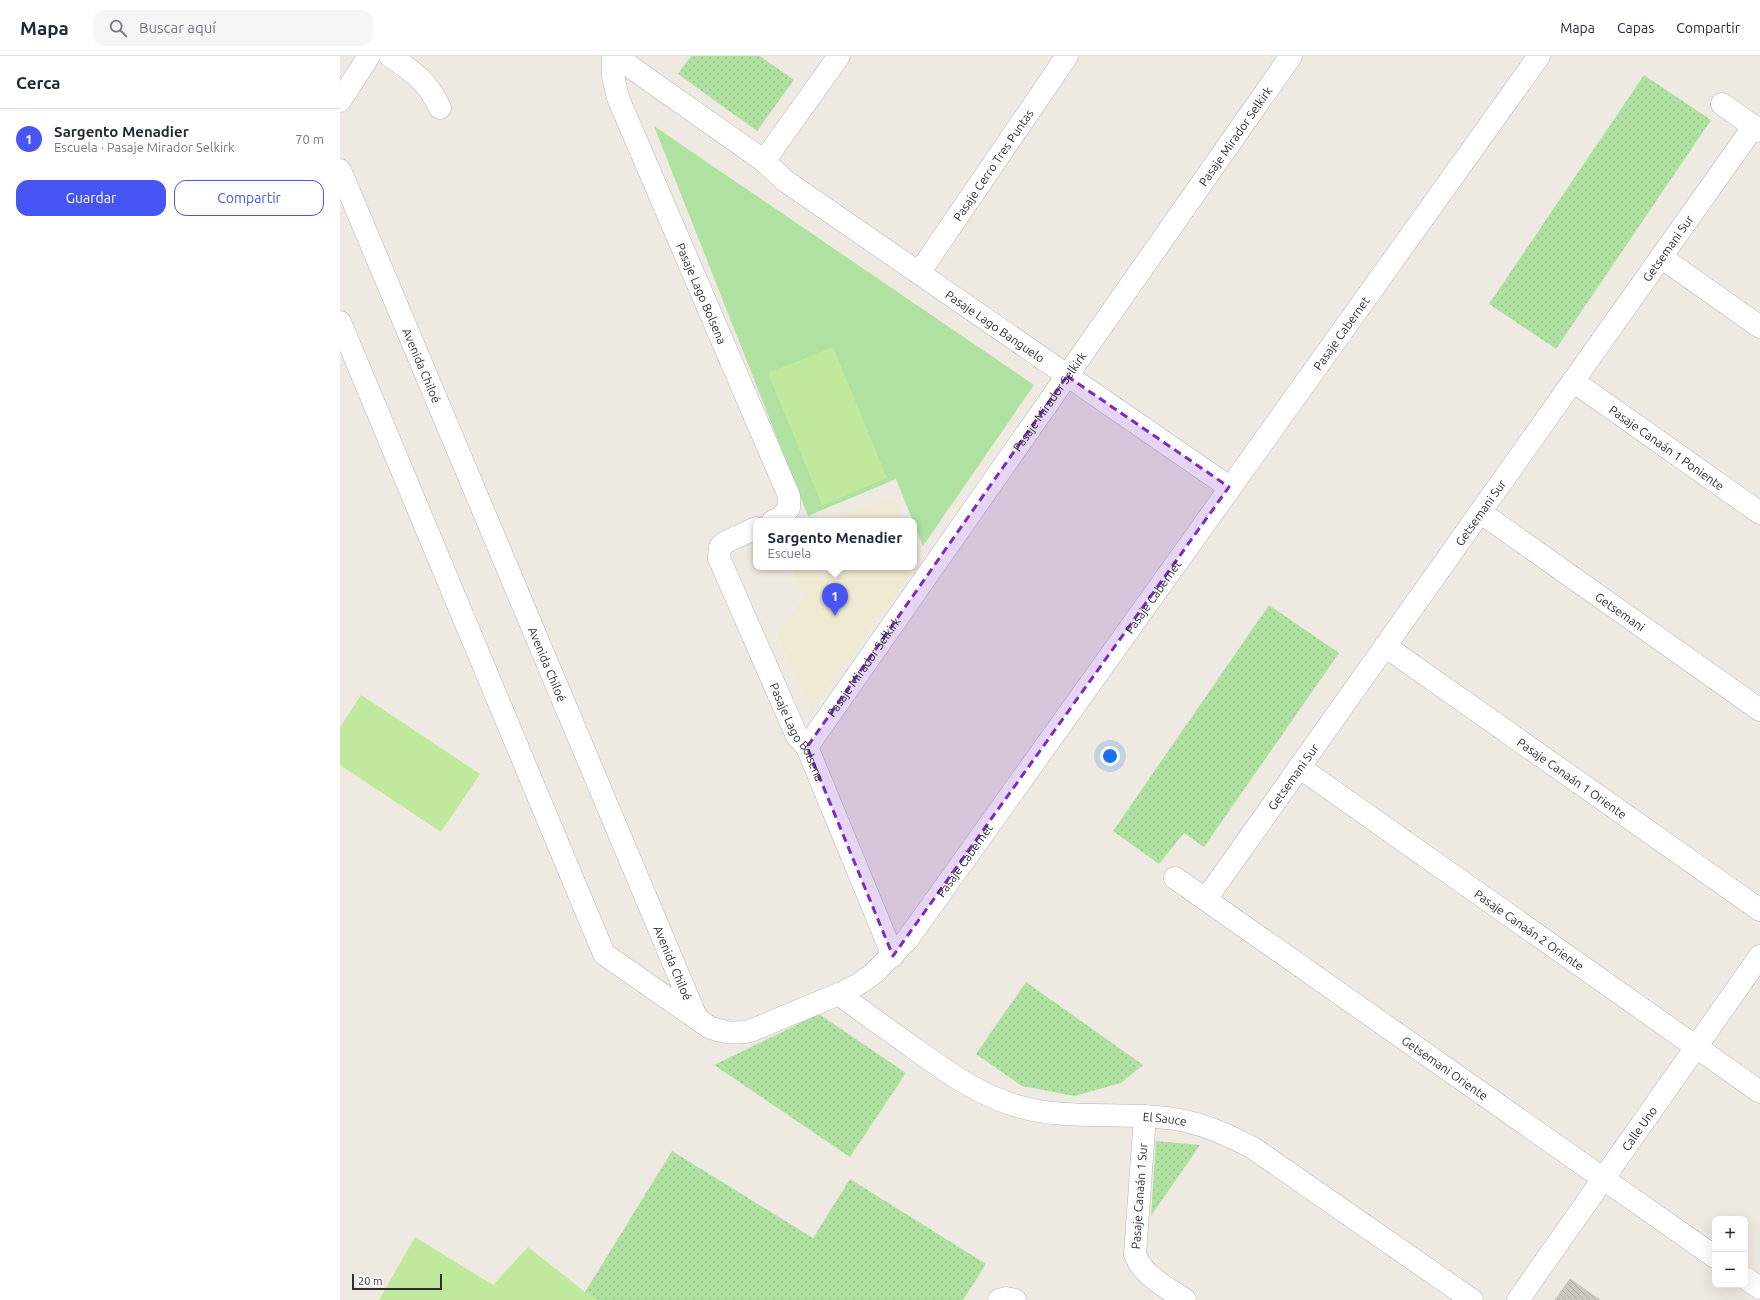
<!DOCTYPE html>
<html lang="es">
<head>
<meta charset="utf-8">
<style>
  :root { --surface:#fff; --page:#f6f6f7; --text:#1f2937; --muted:#747a83; --line:#e0e1e3; --accent:#4855f5 }
  body { margin:0; font-family:Ubuntu,sans-serif; background:var(--page); color:var(--text) }
  .controls { position:absolute; right:12px; bottom:12px; display:grid; overflow:hidden; border-radius:8px; box-shadow:0 4px 16px #0002 }
  .controls button { width:36px; height:36px; display:grid; place-items:center; padding:0; border:0; border-bottom:1px solid var(--line); background:var(--surface); color:var(--text); font:20px sans-serif }
  .scale { position:absolute; left:12px; bottom:10px; width:90px; box-sizing:border-box; padding-left:4px; border:2px solid #2e2e2e; border-top:0; font-size:11px; line-height:14px; white-space:nowrap; color:#2e2e2e; -webkit-text-stroke:3px #fff; paint-order:stroke }
  .you { position:absolute; left:770px; top:700px; width:14px; height:14px; margin:-10px; border:3px solid #fff; border-radius:50%; background:#1a73e8; box-shadow:0 0 0 6px #1a73e833 }
  .badge { display:grid; place-items:center; width:26px; height:26px; border-radius:50%; background:var(--accent); color:#fff; font-size:13px; font-weight:700 }
  .pin { position:absolute; translate:-50% -33px; filter:drop-shadow(0 1px 2px #0008) }
  .pin::after { content:''; position:absolute; top:21px; width:14px; height:12px; background:inherit; clip-path:polygon(0 0,100% 0,50% 100%) }
  .popup { position:absolute; left:413px; top:462px; width:164px; height:52px; box-sizing:border-box; display:grid; place-content:center; border-radius:8px; background:var(--surface); filter:drop-shadow(0 1px 3px #0005); font-size:13px; white-space:nowrap; color:var(--muted) }
  .popup b { font-size:15px; color:var(--text) }
  .popup::after { content:''; position:absolute; left:50%; top:100%; margin-left:-8px; border:8px solid transparent; border-top-color:var(--surface) }
  .list { margin:0; padding:0; list-style:none }
  h2 { display:flex; justify-content:space-between; align-items:center; height:52px; margin:0; padding:0 16px; font-size:17px }
  h2 small { font-size:13px; font-weight:400; color:var(--muted) }
  .list li { display:grid; grid-template-columns:26px 1fr auto; gap:12px; align-items:center; box-sizing:border-box; height:60px; padding:0 16px; border-top:1px solid var(--line) }
  .list b { display:block; font-size:15px; white-space:nowrap }
  .list p { margin:0; font-size:13px; white-space:nowrap; color:var(--muted) }
  .list em { font-size:13px; font-style:normal; color:var(--muted) }
  .actions { display:flex; gap:8px; padding:12px 16px }
  .actions a { flex:1; padding:9px 0; border:1px solid var(--accent); border-radius:12px; text-align:center; font-size:14px; color:var(--accent) }
  .actions .main { background:var(--accent); color:#fff }
  .icon { flex:none; width:22px; height:22px; fill:none; stroke:currentColor; stroke-width:2; stroke-linecap:round; stroke-linejoin:round }
  .map { position:relative; flex:none; width:1420px; height:1244px; overflow:hidden }
  header { display:flex; align-items:center; gap:24px; box-sizing:border-box; height:56px; padding:0 20px; background:var(--surface); border-bottom:1px solid var(--line) }
  header strong { font-size:19px }
  nav { display:flex; gap:22px; margin-inline-start:auto; font-size:14px }
  .search { width:280px; height:36px; background:var(--page); display:flex; align-items:center; gap:10px; box-sizing:border-box; padding:0 14px; border-radius:12px; color:var(--muted); font-size:15px }
  main { display:flex }
  aside { flex:1; background:var(--surface) }
  .map>svg:first-child { display:block }
  .education { fill:#efe9d2 }
  .grass { fill:url(#grass-dots) }
  .park { fill:#afe2a0 }
  .pitch { fill:#c0e99d }
  .building { fill:url(#building-back-hatch); stroke:#cac6ba }
  .lines { fill:none; stroke-linecap:round; stroke-linejoin:round }
  .street-casing { stroke:#b4b5c0; stroke-width:23 }
  .secondary-casing { stroke:#b4b5c0; stroke-width:23 }
  .street { stroke:#fff; stroke-width:22 }
  .secondary { stroke:#fff; stroke-width:22 }
  .marked { fill:#7b2cbf; fill-opacity:0.2; stroke:#7b2cbf; stroke-width:3; stroke-dasharray:8 5; stroke-linejoin:round }
  .labels { text-anchor:middle; dominant-baseline:central; stroke-width:3; stroke-linejoin:round; paint-order:stroke }
  .street-label { font-size:12px; fill:#2e2e2e; stroke:#fff }
</style>
</head>
<body>
<header>
<strong>Mapa</strong>
<div class="search"><svg class="icon" aria-label="search" viewBox="0 0 24 24"><circle cx="10" cy="10" r="6"/><path d="M15 15l6 6"/></svg>Buscar aquí</div>
<nav><a>Mapa</a><a>Capas</a><a>Compartir</a></nav>
</header>
<main>
<aside>
<h2>Cerca<small></small></h2>
<ul class="list">
<li><span class="badge">1</span><div><b>Sargento Menadier</b><p>Escuela · Pasaje Mirador Selkirk</p></div><em>70 m</em></li>
</ul>
<div class="actions"><a class="main">Guardar</a><a>Compartir</a></div>
</aside>
<div class="map">
<svg width="1420" height="1244" viewBox="0 0 1420 1244">
  <defs>
    <pattern id="grass-dots" width="8" height="8" patternUnits="userSpaceOnUse"><rect width="8" height="8" fill="#afe2a0"/><path d="M2 2h.1M6 6h.1" fill="none" stroke="#97c28a" stroke-width="1.8" stroke-linecap="round"/></pattern>
    <pattern id="building-back-hatch" width="6" height="6" patternUnits="userSpaceOnUse"><rect width="6" height="6" fill="#cac8bf"/><path d="M-1 5l2 2M0 0l6 6M5-1l2 2" fill="none" stroke="#aeaca4"/></pattern>
  </defs>
  <rect width="100%" height="100%" fill="#eeeae1"/>
  <path class="education" d="M555,442l9,23h-74z
    M574,489l6,16 -108,149 -35,-76 27,-36 -13,-31h123z"/>
  <path class="grass" d="M351,0h69l34,24 -37,51 -79,-57z
    M1304,19l67,45 -155,229 -67,-45z
    M929,549l70,48 -135,194 -20,-14 -25,31 -46,-33z
    M686,926l117,83 -22,18 -47,13 -52,-10 -46,-32z
    M479,958l87,59 -56,84 -136,-92z
    M816,1085l44,4 -49,71z
    M332,1095l141,87 37,-59 136,85 -23,36h-365l-13,-8z"/>
  <path class="park" d="M314,70l380,259 -111,161 -27,-67 -88,37z"/>
  <path class="pitch" d="M493,291l54,131 -65,27 -54,-132z
    M21,639l119,79 -39,58 -101,-67v-38z
    M75,1181l78,48 35,-38 57,45 13,8h-219z"/>
  <path class="building" d="M1230,1223l30,21h-45z"/>
  <g class="lines">
    <g class="street-casing">
      <g id="street">
        <path d="M50,0c24,16 38,26 50,52"/>
        <path id="s1" d="M273,0v20l5,22 171,398v12l-8,10 -8,3"/>
        <path id="s2" d="M277,0l15,12 132,93 20,19 445,307"/>
        <path d="M1382,48l38,27"/>
        <path d="M424,105l75,-105"/>
        <path id="s3" d="M0,114l357,849"/>
        <path d="M1321,201l99,70"/>
        <path id="s4" d="M579,217l148,-217"/>
        <path id="s5" d="M0,266l264,632 105,73c15,6 26,7 41,4l89,-37 20,-10 15,-11 33,-33 632,-884"/>
        <path id="s6" d="M1233,325l187,132"/>
        <path id="s7" d="M1140,456l280,198"/>
        <path id="s8" d="M416,472l-32,15 -4,4 -1,11 70,160 8,18 10,11 86,209"/>
        <path id="s9" d="M1045,590l375,264"/>
        <path id="s10" d="M467,691l484,-691"/>
        <path id="s11" d="M959,711l461,325"/>
        <path id="s12" d="M835,822l540,379"/>
        <path id="s13" d="M866,843l548,-773"/>
        <path id="s14" d="M499,938c25,19 51,37 76,55 32,23 64,46 102,57 51,15 105,5 157,13 28,4 54,16 79,29l219,152"/>
        <path d="M805,1060l-10,138c7,22 33,34 50,46"/>
        <path d="M1405,1222l15,10"/>
        <path d="M659,1244l7,-2 9,2"/>
        <path id="s15" d="M1178,1244l242,-344"/>
      </g>
    </g>
    <g class="secondary-casing">
      <path id="secondary" d="M0,45l29,-45"/>
    </g>
    <use href="#street" class="street"/>
    <use href="#secondary" class="secondary"/>
  </g>
  <path class="marked" d="M727,320l162,111 -336,469 -86,-209z"/>
  <g class="labels">
    <g class="street-label">
      <text stroke="none"><textPath href="#s10" startOffset="746">Pasaje Mirador Selkirk</textPath></text>
      <text stroke="none"><textPath href="#s4" startOffset="131">Pasaje Cerro Tres Puntas</textPath></text>
      <text stroke="none"><textPath href="#s13" startOffset="798">Getsemani Sur</textPath></text>
      <text stroke="none"><textPath href="#s1" startOffset="255">Pasaje Lago Bolsena</textPath></text>
      <text stroke="none"><textPath href="#s2" startOffset="465">Pasaje Lago Banguelo</textPath></text>
      <text stroke="none"><textPath href="#s5" startOffset="1785">Pasaje Cabernet</textPath></text>
      <text stroke="none"><textPath href="#s3" startOffset="212">Avenida Chiloé</textPath></text>
      <text stroke="none"><textPath href="#s10" startOffset="422">Pasaje Mirador Selkirk</textPath></text>
      <text stroke="none"><textPath href="#s6" startOffset="115">Pasaje Canaán 1 Poniente</textPath></text>
      <text stroke="none"><textPath href="#s13" startOffset="474">Getsemani Sur</textPath></text>
      <text stroke="none"><textPath href="#s5" startOffset="1461">Pasaje Cabernet</textPath></text>
      <text stroke="none"><textPath href="#s7" startOffset="172">Getsemani</textPath></text>
      <text stroke="none"><textPath href="#s3" startOffset="536">Avenida Chiloé</textPath></text>
      <text stroke="none"><textPath href="#s10" startOffset="98">Pasaje Mirador Selkirk</textPath></text>
      <text stroke="none"><textPath href="#s8" startOffset="243">Pasaje Lago Bolsena</textPath></text>
      <text stroke="none"><textPath href="#s13" startOffset="150">Getsemani Sur</textPath></text>
      <text stroke="none"><textPath href="#s9" startOffset="229">Pasaje Canaán 1 Oriente</textPath></text>
      <text stroke="none"><textPath href="#s5" startOffset="1137">Pasaje Cabernet</textPath></text>
      <text stroke="none"><textPath href="#s11" startOffset="282">Pasaje Canaán 2 Oriente</textPath></text>
      <text stroke="none"><textPath href="#s3" startOffset="860">Avenida Chiloé</textPath></text>
      <text stroke="none"><textPath href="#s12" startOffset="330">Getsemani Oriente</textPath></text>
      <text stroke="none"><textPath href="#s14" startOffset="360">El Sauce</textPath></text>
      <text stroke="none"><textPath href="#s15" startOffset="210">Calle Uno</textPath></text>
      <text transform="translate(799 1140) rotate(-86)">Pasaje Canaán 1 Sur</text>
    </g>
  </g>
</svg>
<div class="controls">
<button>+</button>
<button>−</button>
</div>
<div class="scale">20 m</div>
<div class="you"></div>
<div class="pin badge" style="left:495px;top:560px">1</div>
<div class="popup"><b>Sargento Menadier</b>Escuela</div>
</div>
</main>
</body>
</html>
